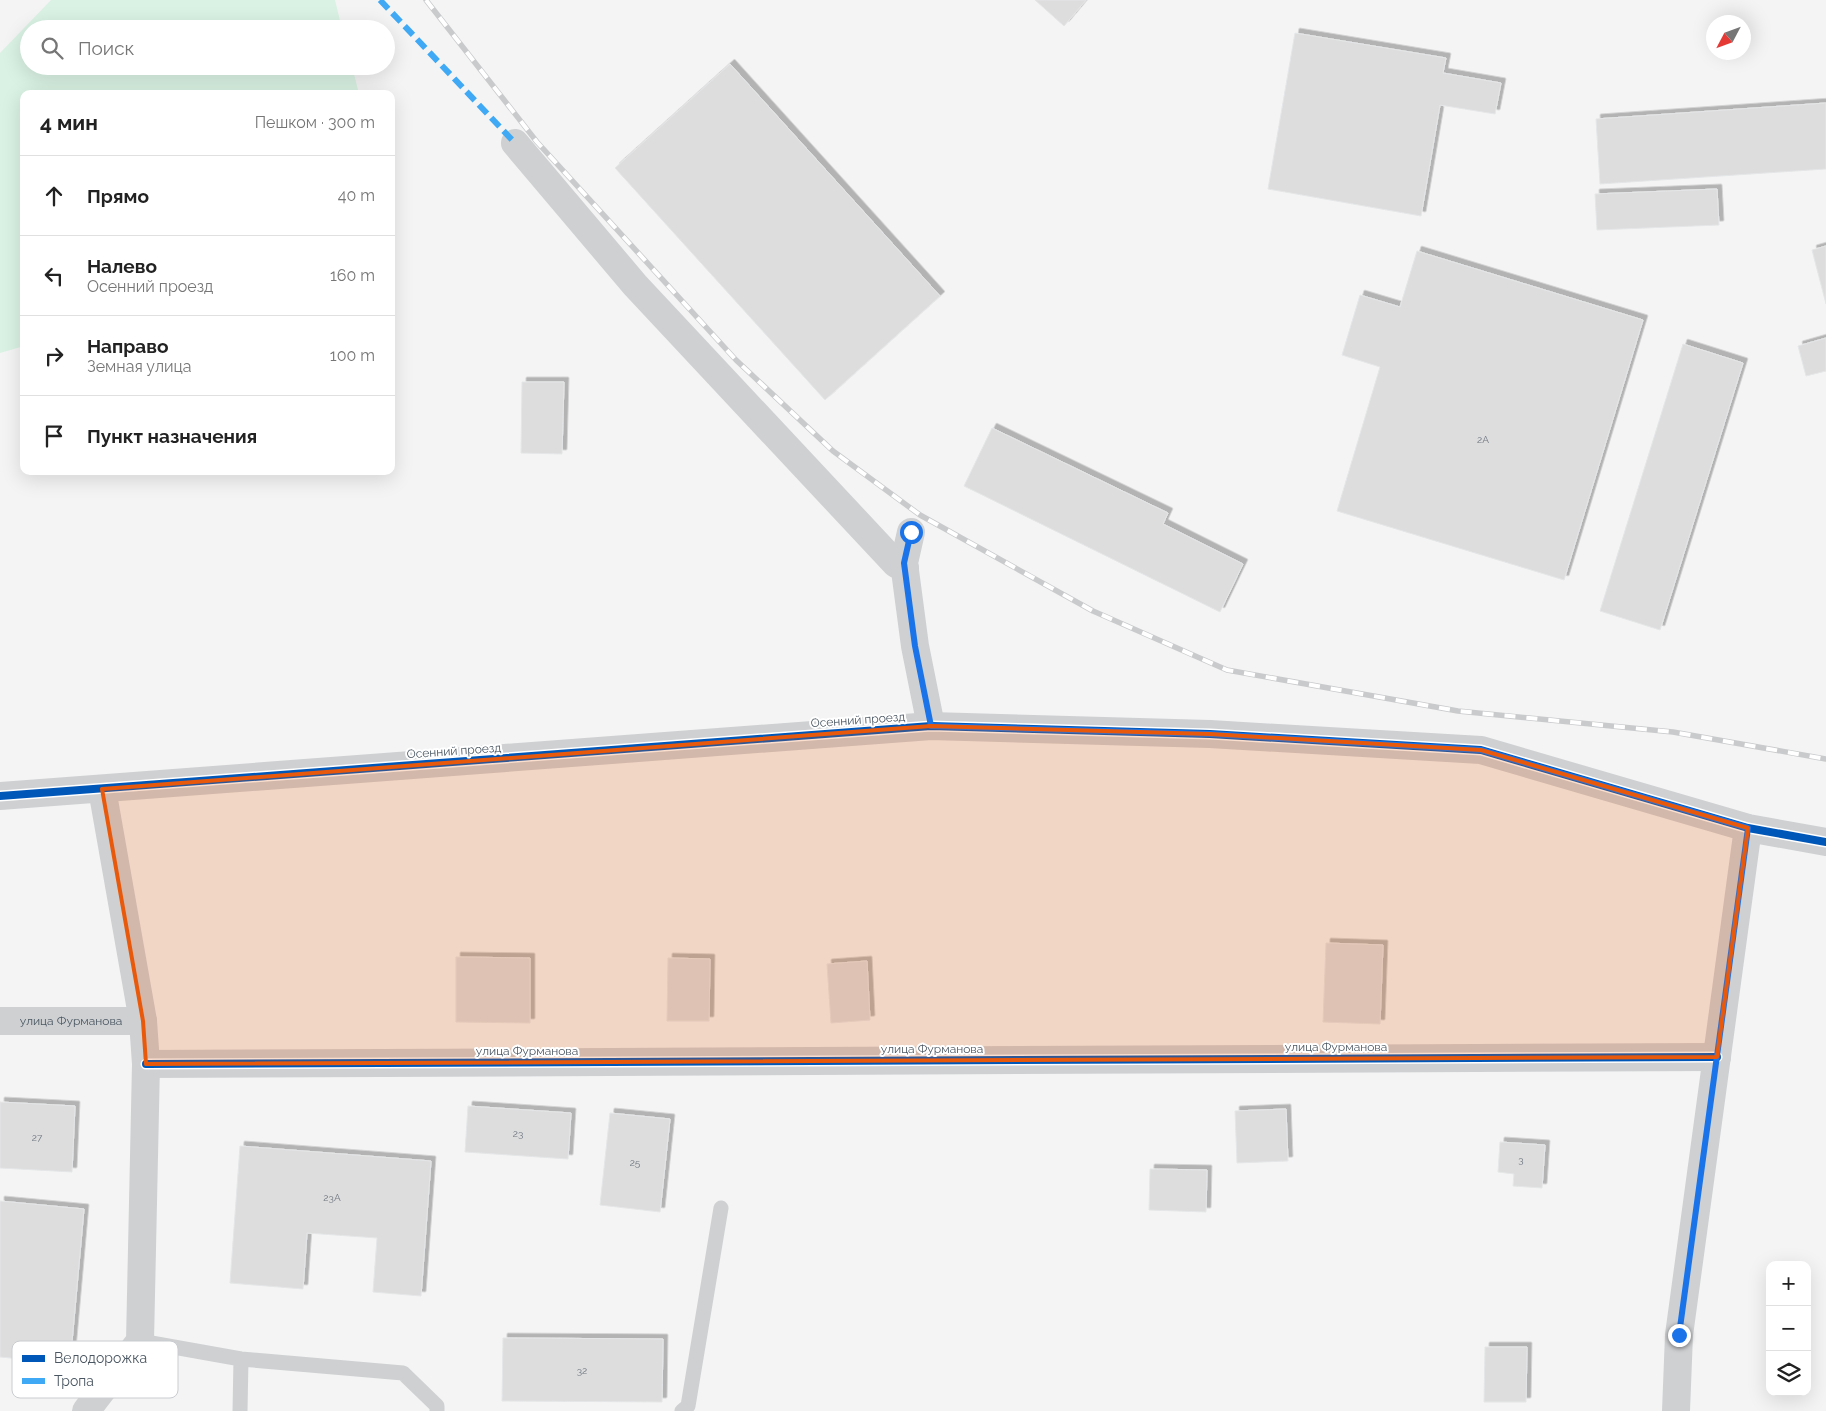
<!DOCTYPE html>
<html lang="ru">
<head>
<meta charset="utf-8">
<style>
  :root { --surface:#fff; --page:#f2f2f2; --text:#222; --muted:#767676; --line:#e0e0e0 }
  body { margin:0; font-family:Raleway,sans-serif; background:var(--page); color:var(--text) }
  .controls { position:absolute; right:15px; bottom:15px; display:grid; overflow:hidden; border-radius:10px; box-shadow:0 5px 20px #0002 }
  .controls button { width:45px; height:45px; display:grid; place-items:center; padding:0; border:0; border-bottom:1px solid var(--line); background:var(--surface); color:var(--text); font:25px sans-serif }
  .compass { position:absolute; left:1706px; top:15px; width:45px; height:45px; border-radius:50%; background:var(--surface); box-shadow:0 5px 20px #0002; rotate:229deg }
  .stop { position:absolute; width:15px; height:15px; margin:-11px; border:4px solid #1a73e8; border-radius:50%; background:#fff }
  .stop.end { background:#1a73e8; border-color:#fff; box-shadow:0 1px 5px #0008 }
  .list { margin:0; padding:0; list-style:none }
  h2 { display:flex; justify-content:space-between; align-items:center; height:65px; margin:0; padding:0 20px; font-size:21px }
  h2 small { font-size:16px; font-weight:400; color:var(--muted) }
  .list li { display:grid; grid-template-columns:32px 1fr auto; gap:15px; align-items:center; box-sizing:border-box; height:80px; padding:0 20px; border-top:1px solid var(--line) }
  .list b { display:block; font-size:19px; white-space:nowrap }
  .list p { margin:0; font-size:16px; white-space:nowrap; color:var(--muted) }
  .list em { font-size:16px; font-style:normal; color:var(--muted) }
  .icon { flex:none; width:28px; height:28px; fill:none; stroke:currentColor; stroke-width:2; stroke-linecap:round; stroke-linejoin:round }
  .map { position:relative; flex:none; width:1826px; height:1411px; overflow:hidden }
  .search { position:absolute; background:var(--surface); box-shadow:0 5px 20px #0002; left:20px; top:20px; width:375px; height:55px; display:flex; align-items:center; gap:12px; box-sizing:border-box; padding:0 18px; border-radius:28px; color:var(--muted); font-size:19px }
  .panel { position:absolute; background:var(--surface); box-shadow:0 5px 20px #0002; left:20px; top:90px; width:375px; height:385px; border-radius:10px }
  .map>svg:first-child { display:block }
  .green { fill:#d9f2e3 }
  .building { fill:#ddddde; stroke:#e5e6e7; filter:url(#shadow) }
  .lines { fill:none; stroke-linecap:round; stroke-linejoin:round }
  .lane { stroke:#ced0d2; stroke-width:15 }
  .street { stroke:#ced0d2; stroke-width:28 }
  .rail-casing { stroke:#c9cacc; stroke-width:5.5 }
  .rail { stroke:#fff; stroke-width:4; stroke-dasharray:11; stroke-linecap:butt }
  .quiet { stroke:#3fa9f5; stroke-width:6; stroke-dasharray:12 6; stroke-linecap:butt }
  .cycleway-casing { stroke:#fff; stroke-width:11 }
  .cycleway { stroke:#0057b8; stroke-width:8 }
  .route { stroke:#1a73e8; stroke-width:6 }
  .marked { fill:#e8590c; fill-opacity:0.2; stroke:#e8590c; stroke-width:4; stroke-linejoin:round }
  .labels { text-anchor:middle; dominant-baseline:central; stroke-width:4; stroke-linejoin:round; paint-order:stroke }
  .number-label { font-size:10px; fill:#707881 }
  .street-label { font-size:12px; fill:#4a5661; stroke:#fff }
  .key { fill:#fff; stroke:#c9ccd0; stroke-width:1 }
  .key-label { font-size:14px; fill:#4a5661 }
</style>
</head>
<body>
<div class="map">
<svg width="1826" height="1411" viewBox="0 0 1826 1411">
  <defs>
    <filter id="shadow"><feDropShadow dx="4.5" dy="-4.5" stdDeviation="0" flood-color="#0004"/></filter>
  </defs>
  <rect width="100%" height="100%" fill="#f4f4f4"/>
  <path class="green" d="M51,0h284l7,29h-313v37h323l7,28h-335v252l-24,7v-300z"/>
  <path class="building" d="M1035,0h51l-22,26z
    M1295,33l151,25 -3,15 58,10 -6,31 -55,-9 -19,111 -153,-27z
    M730,64l210,232 -115,104 -210,-232z
    M1826,103v66l-226,15 -4,-65z
    M1717,189l2,36 -122,5 -2,-36z
    M1826,246v58l-14,-54z
    M1417,251l226,69 -79,260 -227,-69 43,-144 -38,-12 18,-60 40,12z
    M1826,338v33l-20,5 -8,-30z
    M1683,344l60,19 -83,267 -60,-19z
    M522,382h42l-2,72 -41,-1z
    M992,428l176,85 -5,11 80,40 -23,48 -256,-126z
    M1326,943l57,2 -3,79 -57,-2z
    M456,957l74,1v65l-74,-1z
    M668,958l42,1 -1,62h-42z
    M867,961l3,59 -39,3 -4,-59z
    M0,1102l75,4 -3,66 -72,-4z
    M468,1106l103,7 -3,46 -103,-7z
    M1286,1109l2,52 -51,2 -2,-52z
    M610,1113l60,6 -10,93 -60,-7z
    M1500,1142l45,3 -3,43 -29,-2 1,-12 -16,-2z
    M240,1146l191,15 -10,135 -48,-4 4,-54 -70,-5 -4,56 -73,-6z
    M1150,1169l57,1 -1,42 -57,-2z
    M0,1201l84,8 -14,155 -70,-7z
    M503,1338l160,1 -1,63 -160,-1z
    M1485,1347h42l-1,55h-42z"/>
  <g class="lines">
    <path class="lane" d="M140,1341l101,18 162,14 34,33v5
      M240,1411l1,-52
      M682,1411l6,-5 33,-198"/>
    <g class="street">
      <path d="M515,143l120,142 261,279 9,4"/>
      <path d="M911,532l-7,31 11,83 16,80"/>
      <path d="M0,796l931,-70 279,8 271,16 267,78 78,14"/>
      <path id="s1" d="M0,1021h143"/>
      <path d="M146,1064l1571,-7"/>
      <path d="M86,1411l54,-70 6,-277 -3,-43 -41,-232"/>
      <path d="M1676,1411l3,-76 69,-507"/>
    </g>
    <g class="rail-casing">
      <path id="rail" d="M426,0l111,142 199,218 97,91 87,64 173,96 134,59 231,41 215,21 153,27"/>
    </g>
    <use href="#rail" class="rail"/>
    <path class="quiet" d="M380,0l135,143"/>
    <g class="cycleway-casing">
      <path id="cycleway" d="M0,796l931,-70 279,8 271,16 267,78 78,14
        M146,1064l1571,-7"/>
    </g>
    <use href="#cycleway" class="cycleway"/>
  </g>
  <g class="lines">
    <path class="route" d="M911,532l-7,31 11,83 16,80 279,8 271,16 267,78 -69,507"/>
  </g>
  <path class="marked" d="M931,726l279,8 271,16 267,78 -31,229 -1571,7 -3,-43 -41,-232z"/>
  <g class="labels">
    <g class="number-label">
      <text x="1483" y="439">2А</text>
      <text x="518" y="1133">23</text>
      <text x="37" y="1137">27</text>
      <text x="1521" y="1159">3</text>
      <text x="635" y="1162">25</text>
      <text x="332" y="1197">23А</text>
      <text x="582" y="1370">32</text>
    </g>
    <g class="street-label">
      <text transform="translate(858 720) rotate(-4)">Осенний проезд</text>
      <text transform="translate(454 751) rotate(-4)">Осенний проезд</text>
      <text stroke="none"><textPath href="#s1" startOffset="71">улица Фурманова</textPath></text>
      <text x="1336" y="1047">улица Фурманова</text>
      <text x="932" y="1049">улица Фурманова</text>
      <text x="527" y="1051">улица Фурманова</text>
    </g>
  </g>
  <rect x="12" y="1341" width="166" height="57" rx="8" class="key"/>
  <rect x="22" y="1355" width="23" height="7" fill="#0057b8"/>
  <rect x="22" y="1378" width="23" height="6" fill="#3fa9f5"/>
  <g class="key-label">
    <text x="54" y="1363">Велодорожка</text>
    <text x="54" y="1386">Тропа</text>
  </g>
</svg>
<div class="controls">
<button>+</button>
<button>−</button>
<button><svg class="icon" aria-label="layers" viewBox="0 0 24 24"><path d="M12 4l9 5-9 5-9-5zM3 14l9 5 9-5"/></svg></button>
</div>
<svg class="compass" viewBox="-18 -18 36 36"><path d="M0-13l5 13h-10z" fill="#e53935"/><path d="M0 13l5-13h-10z" fill="#767676"/></svg>
<div class="stop" style="left:911px;top:532px"></div>
<div class="stop end" style="left:1679px;top:1335px"></div>
<div class="search"><svg class="icon" aria-label="search" viewBox="0 0 24 24"><circle cx="10" cy="10" r="6"/><path d="M15 15l6 6"/></svg>Поиск</div>
<section class="panel">
<h2>4 мин<small>Пешком · 300 m</small></h2>
<ul class="list">
<li><svg class="icon" aria-label="ahead" viewBox="0 0 24 24"><path d="M12 20V5M6 11l6-6 6 6"/></svg><div><b>Прямо</b></div><em>40 m</em></li>
<li><svg class="icon" aria-label="left" viewBox="0 0 24 24"><path d="M17 20v-9H6M10 6l-5 5 5 5"/></svg><div><b>Налево</b><p>Осенний проезд</p></div><em>160 m</em></li>
<li><svg class="icon" aria-label="right" viewBox="0 0 24 24"><path d="M7 20v-9h11M14 6l5 5-5 5"/></svg><div><b>Направо</b><p>Земная улица</p></div><em>100 m</em></li>
<li><svg class="icon" aria-label="arrive" viewBox="0 0 24 24"><path d="M6 21V4h12l-3 4 3 4H6"/></svg><div><b>Пункт назначения</b></div></li>
</ul>
</section>
</div>
</body>
</html>
